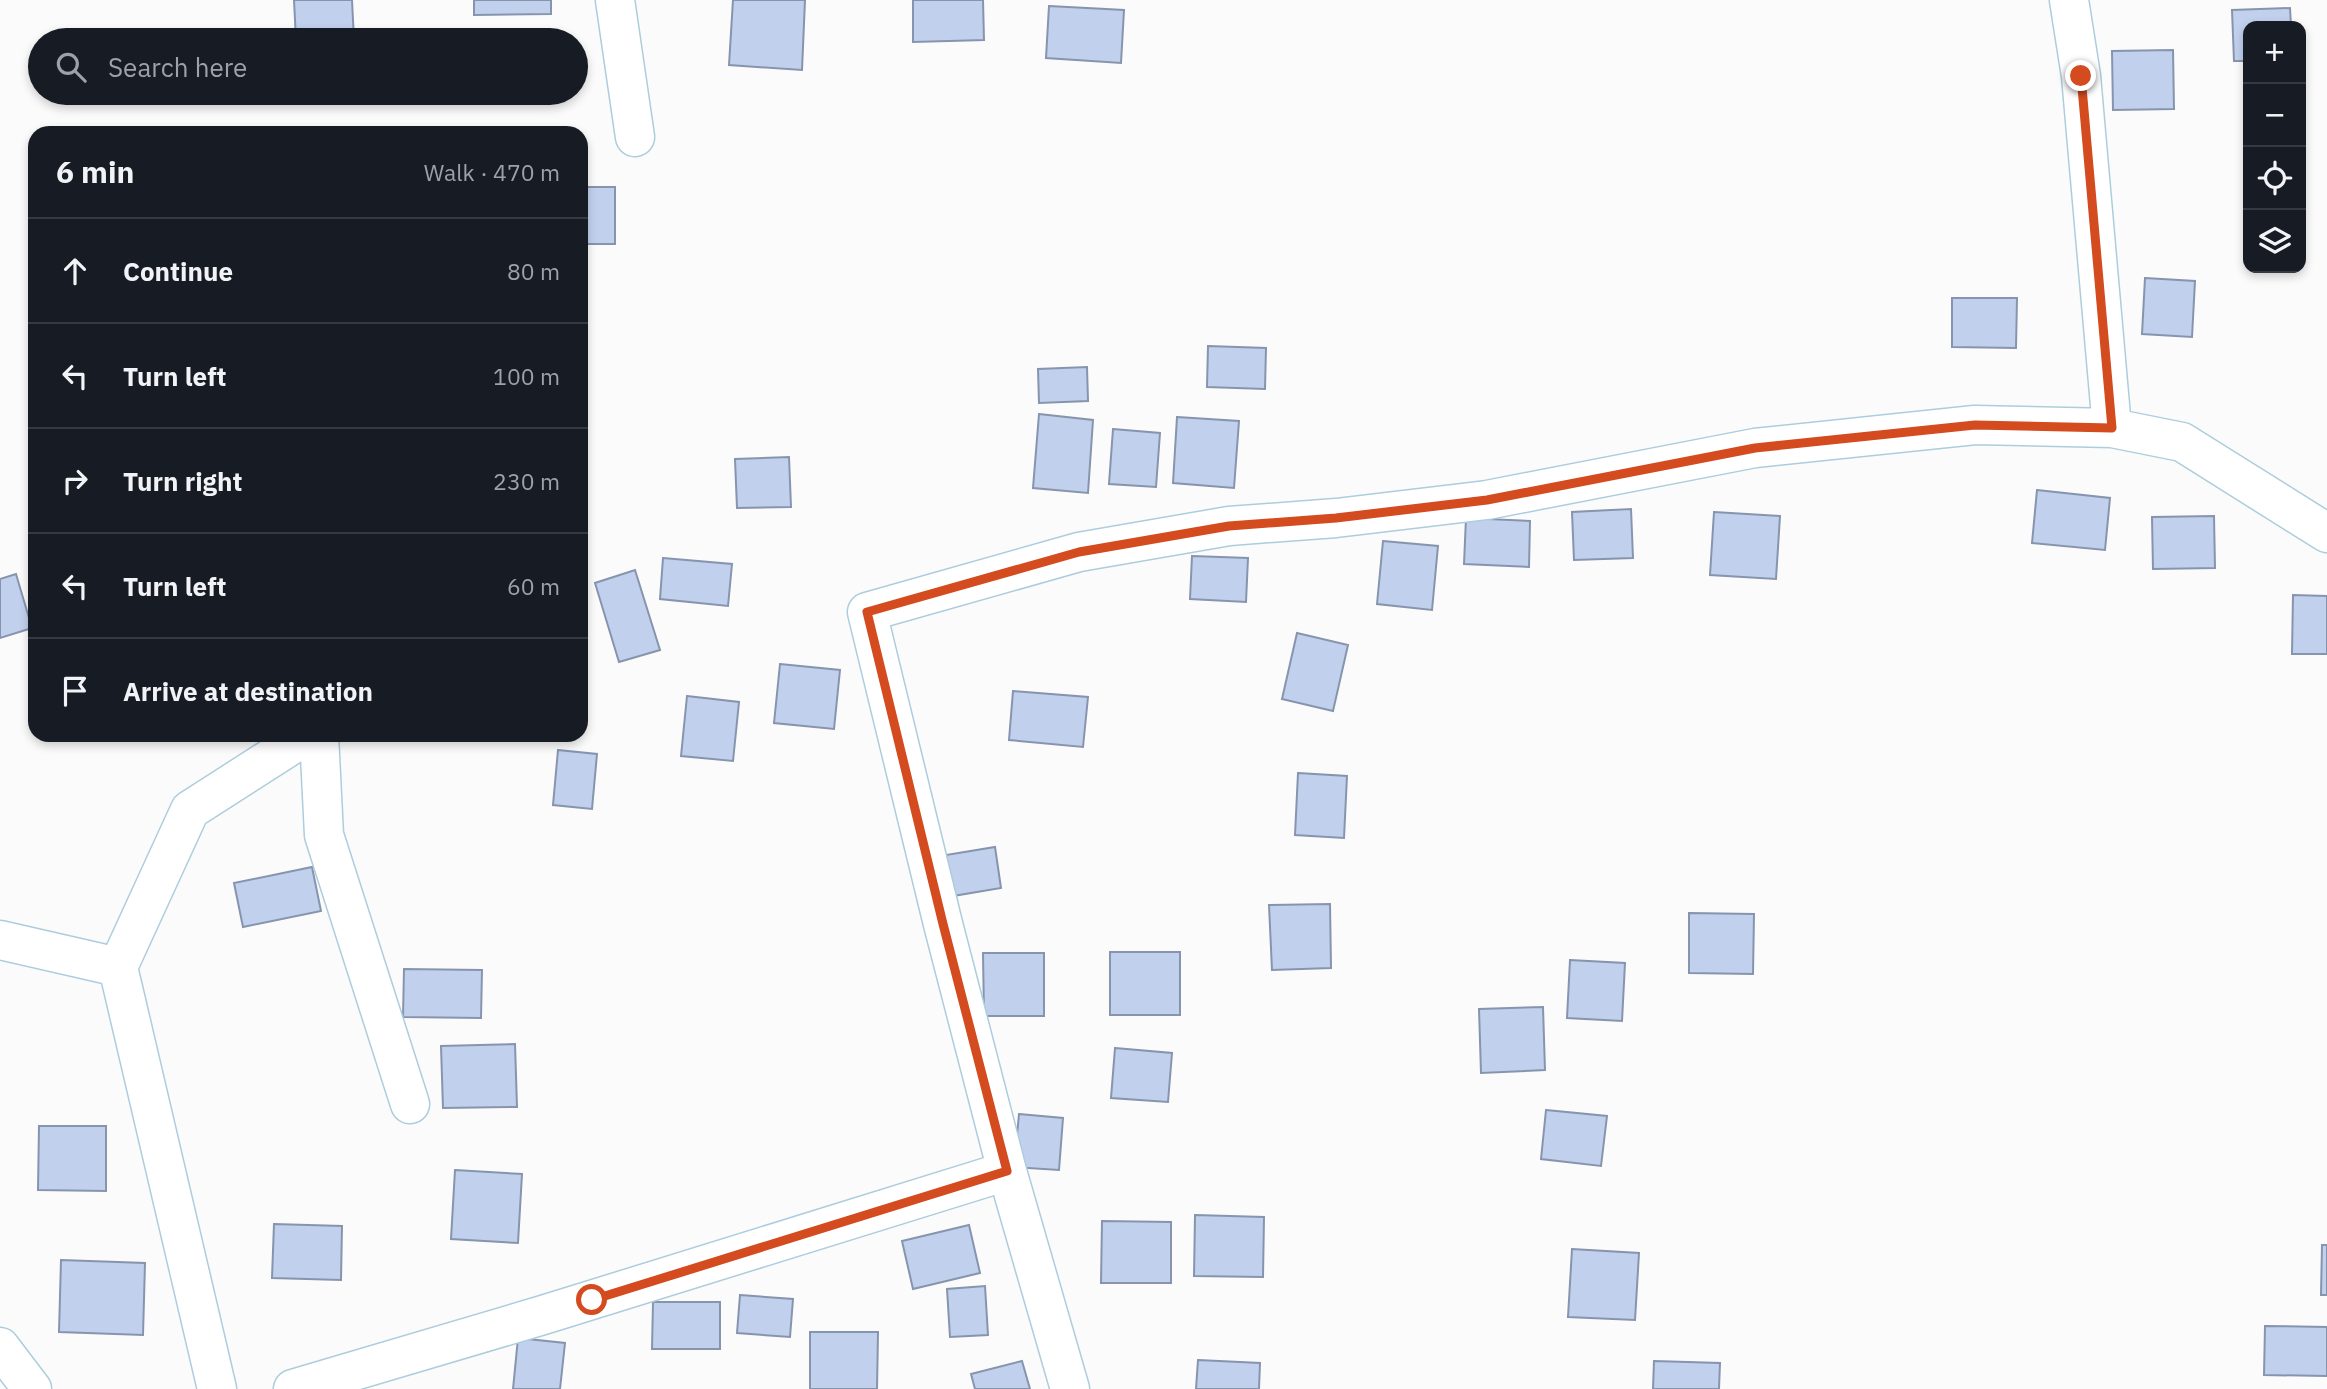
<!DOCTYPE html>
<html lang="en">
<head>
<meta charset="utf-8">
<style>
  :root { --surface:#171b24; --page:#242831; --text:#f1f3f6; --muted:#9ea1a6; --line:#363941 }
  body { margin:0; font-family:"IBM Plex Sans",sans-serif; background:var(--page); color:var(--text) }
  .controls { position:absolute; right:21px; top:21px; display:grid; overflow:hidden; border-radius:14px; box-shadow:0 4px 10px #0003 }
  .controls button { width:63px; height:63px; display:grid; place-items:center; padding:0; border:0; border-bottom:2px solid var(--line); background:var(--surface); color:var(--text); font:35px sans-serif }
  .stop { position:absolute; width:21px; height:21px; margin:-16px; border:5px solid #d34b1f; border-radius:50%; background:#fff }
  .stop.end { background:#d34b1f; border-color:#fff; box-shadow:0 2px 7px #0008 }
  .list { margin:0; padding:0; list-style:none }
  h2 { display:flex; justify-content:space-between; align-items:center; height:91px; margin:0; padding:0 28px; font-size:30px }
  h2 small { font-size:23px; font-weight:400; color:var(--muted) }
  .list li { display:grid; grid-template-columns:46px 1fr auto; gap:21px; align-items:center; box-sizing:border-box; height:105px; padding:0 28px; border-top:2px solid var(--line) }
  .list b { display:block; font-size:26px; white-space:nowrap }
  .list em { font-size:23px; font-style:normal; color:var(--muted) }
  .icon { flex:none; width:38px; height:38px; fill:none; stroke:currentColor; stroke-width:2; stroke-linecap:round; stroke-linejoin:round }
  .map { position:relative; flex:none; width:2327px; height:1389px; overflow:hidden }
  .search { position:absolute; background:var(--surface); box-shadow:0 4px 10px #0003; left:28px; top:28px; width:560px; height:77px; display:flex; align-items:center; gap:18px; box-sizing:border-box; padding:0 24px; border-radius:38px; color:var(--muted); font-size:26px }
  .panel { position:absolute; background:var(--surface); box-shadow:0 4px 10px #0003; left:28px; top:126px; width:560px; height:616px; border-radius:21px }
  .map>svg:first-child { display:block }
  .building { fill:#c1d1ed; stroke:#8794ae; stroke-width:2 }
  .lines { fill:none; stroke-linecap:round; stroke-linejoin:round }
  .minor-casing { stroke:#adcddd; stroke-width:41 }
  .minor { stroke:#fff; stroke-width:38 }
  .route { stroke:#d34b1f; stroke-width:9 }
</style>
</head>
<body>
<div class="map">
<svg width="2327" height="1389" viewBox="0 0 2327 1389">
  <rect width="100%" height="100%" fill="#fbfbfb"/>
  <path class="building" d="M294,0h58l2,40h-58z
    M474,0h77v14l-77,1z
    M733,0h72l-3,70 -73,-5z
    M913,0h70l1,40 -71,2z
    M1049,6l75,4 -3,53 -75,-5z
    M2290,8l1,18h-43v35h-14l-2,-51z
    M2173,50l1,59 -61,1 -1,-59z
    M581,187h34v57h-34z
    M2145,278l50,3 -3,56 -50,-3z
    M1952,298h65l-1,50 -64,-1z
    M1208,346l58,2 -1,41 -58,-2z
    M1087,367l1,34 -49,2 -1,-34z
    M1039,414l54,6 -5,73 -55,-5z
    M1177,417l62,4 -5,67 -61,-5z
    M1113,429l47,4 -4,54 -47,-3z
    M789,457l2,50 -54,1 -2,-49z
    M2037,490l73,8 -5,52 -73,-7z
    M1631,509l2,49 -59,2 -2,-48z
    M1714,512l66,4 -4,63 -66,-4z
    M2214,516l1,52 -62,1 -1,-52z
    M1466,518l64,3 -1,46 -65,-3z
    M1383,541l55,5 -6,64 -55,-6z
    M1192,556l56,2 -2,44 -56,-3z
    M663,558l69,6 -4,42 -68,-7z
    M635,570l25,80 -41,12 -24,-79z
    M16,574l16,54 -32,10v-59z
    M2293,595l34,1v58h-35z
    M1297,633l51,12 -15,66 -51,-12z
    M780,664l60,6 -6,59 -60,-6z
    M1013,691l75,6 -5,50 -74,-7z
    M687,696l52,6 -6,59 -52,-5z
    M558,750l39,4 -5,55 -39,-4z
    M1298,773l49,3 -3,62 -49,-3z
    M995,847l6,41 -48,8 -7,-41z
    M312,867l9,44 -78,16 -9,-44z
    M1330,904l1,64 -59,2 -3,-65z
    M1689,913l65,1 -1,60 -64,-1z
    M1110,952h70v63h-70z
    M983,953h61v63h-60z
    M1570,960l55,3 -3,58 -55,-3z
    M404,969l78,1 -1,48 -78,-1z
    M1543,1007l2,63 -64,3 -2,-64z
    M515,1044l2,63 -74,1 -2,-62z
    M1115,1048l57,5 -4,49 -57,-4z
    M1546,1110l61,6 -6,50 -60,-7z
    M1019,1114l44,4 -4,52 -45,-3z
    M39,1126h67v65l-68,-1z
    M455,1170l67,4 -4,69 -67,-4z
    M1195,1215l69,2 -1,60 -69,-1z
    M1102,1221l69,1v61h-70z
    M274,1224l68,2 -1,54 -69,-2z
    M969,1225l11,48 -67,16 -11,-48z
    M2322,1245h5v50h-6z
    M1572,1249l67,4 -4,67 -67,-3z
    M61,1260l84,3 -2,72 -84,-3z
    M985,1286l3,49 -38,2 -3,-48z
    M740,1295l53,4 -3,38 -53,-4z
    M653,1302h67v47h-68z
    M2265,1326l62,1v49l-63,-1z
    M810,1332h68l-1,57h-67z
    M518,1338l47,5 -5,46h-47z
    M1198,1360l62,3 -1,26h-63z
    M1022,1361l8,28h-55l-4,-15z
    M1654,1361l66,2 -1,26h-66z"/>
  <g class="lines">
    <g class="minor-casing">
      <path id="minor" d="M615,0l20,137
        M2069,0l12,76 31,352
        M319,735l5,100 86,269
        M0,940l118,27
        M1007,1171l63,218
        M0,1347l32,42
        M217,1389l-99,-422 72,-157 117,-75
        M293,1389l250,-74 464,-144 -64,-247 -76,-312 212,-60 150,-26 107,-8 151,-18 268,-52 220,-23 137,3 70,14 145,91"/>
    </g>
    <use href="#minor" class="minor"/>
  </g>
  <g class="lines">
    <path class="route" d="M592,1300l415,-129 -64,-247 -76,-312 212,-60 150,-26 107,-8 151,-18 268,-52 220,-23 137,3 -31,-352"/>
  </g>
</svg>
<div class="controls">
<button>+</button>
<button>−</button>
<button><svg class="icon" aria-label="locate" viewBox="0 0 24 24"><circle cx="12" cy="12" r="6"/><path d="M12 2v4M12 18v4M2 12h4M18 12h4"/></svg></button>
<button><svg class="icon" aria-label="layers" viewBox="0 0 24 24"><path d="M12 4l9 5-9 5-9-5zM3 14l9 5 9-5"/></svg></button>
</div>
<div class="stop" style="left:592px;top:1300px"></div>
<div class="stop end" style="left:2081px;top:76px"></div>
<div class="search"><svg class="icon" aria-label="search" viewBox="0 0 24 24"><circle cx="10" cy="10" r="6"/><path d="M15 15l6 6"/></svg>Search here</div>
<section class="panel">
<h2>6 min<small>Walk · 470 m</small></h2>
<ul class="list">
<li><svg class="icon" aria-label="ahead" viewBox="0 0 24 24"><path d="M12 20V5M6 11l6-6 6 6"/></svg><div><b>Continue</b></div><em>80 m</em></li>
<li><svg class="icon" aria-label="left" viewBox="0 0 24 24"><path d="M17 20v-9H6M10 6l-5 5 5 5"/></svg><div><b>Turn left</b></div><em>100 m</em></li>
<li><svg class="icon" aria-label="right" viewBox="0 0 24 24"><path d="M7 20v-9h11M14 6l5 5-5 5"/></svg><div><b>Turn right</b></div><em>230 m</em></li>
<li><svg class="icon" aria-label="left" viewBox="0 0 24 24"><path d="M17 20v-9H6M10 6l-5 5 5 5"/></svg><div><b>Turn left</b></div><em>60 m</em></li>
<li><svg class="icon" aria-label="arrive" viewBox="0 0 24 24"><path d="M6 21V4h12l-3 4 3 4H6"/></svg><div><b>Arrive at destination</b></div></li>
</ul>
</section>
</div>
</body>
</html>
